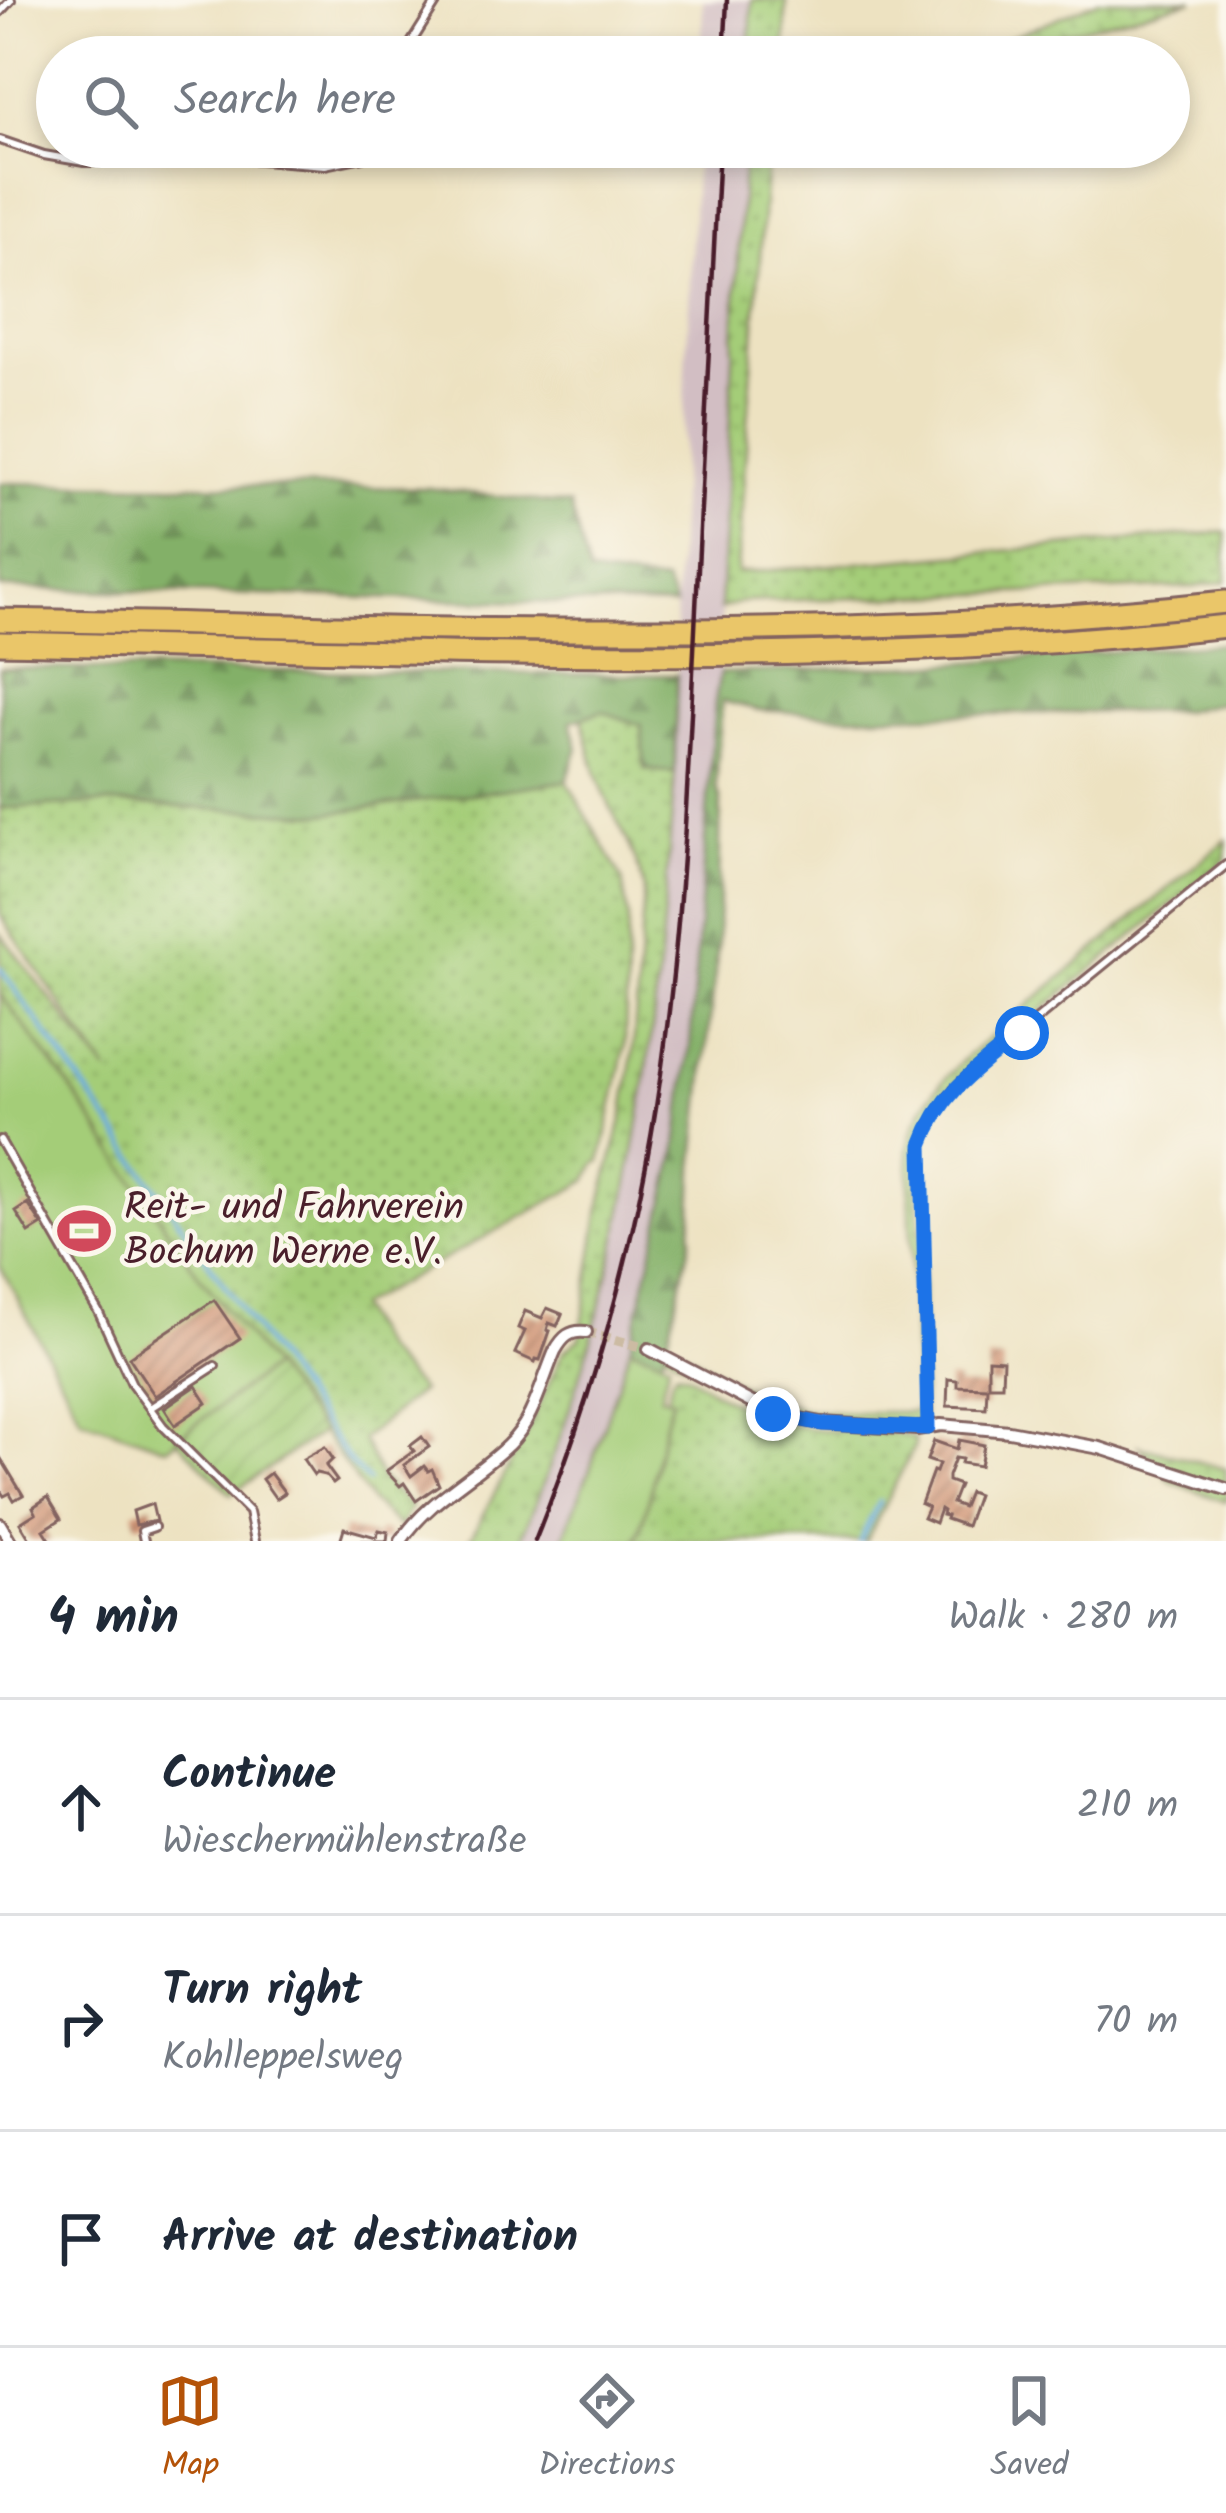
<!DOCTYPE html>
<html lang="en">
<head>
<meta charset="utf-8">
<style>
  :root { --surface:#fff; --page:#f2f2f3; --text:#1f2937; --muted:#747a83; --line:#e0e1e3; --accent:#b45309 }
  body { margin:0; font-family:Kalam,sans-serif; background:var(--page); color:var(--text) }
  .stop { position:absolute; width:36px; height:36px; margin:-27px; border:9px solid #1a73e8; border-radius:50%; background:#fff }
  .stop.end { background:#1a73e8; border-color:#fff; box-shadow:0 3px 12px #0008 }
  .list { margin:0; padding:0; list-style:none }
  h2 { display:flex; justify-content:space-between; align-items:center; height:156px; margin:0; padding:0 48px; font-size:51px }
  h2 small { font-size:39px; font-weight:400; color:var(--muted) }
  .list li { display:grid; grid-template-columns:78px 1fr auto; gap:36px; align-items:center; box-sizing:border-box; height:216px; padding:0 48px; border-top:3px solid var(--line) }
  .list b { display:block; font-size:45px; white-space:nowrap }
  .list p { margin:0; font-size:39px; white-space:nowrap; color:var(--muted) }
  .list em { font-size:39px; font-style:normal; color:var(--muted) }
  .icon { flex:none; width:66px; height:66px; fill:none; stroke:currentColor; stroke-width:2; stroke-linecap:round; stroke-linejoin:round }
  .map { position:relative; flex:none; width:1226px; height:1541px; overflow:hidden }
  .search { position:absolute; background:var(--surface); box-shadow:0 6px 18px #0003; left:36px; right:36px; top:36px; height:132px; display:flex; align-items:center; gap:30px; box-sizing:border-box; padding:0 42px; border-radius:66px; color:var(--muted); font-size:45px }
  .sheet { height:804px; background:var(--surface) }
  nav { display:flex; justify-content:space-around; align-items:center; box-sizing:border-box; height:168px; border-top:3px solid var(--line); background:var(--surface); font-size:33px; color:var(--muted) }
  nav a { display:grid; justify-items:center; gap:6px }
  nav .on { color:var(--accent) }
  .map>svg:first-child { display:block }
  .railway { fill:#d2bec3 }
  .grass { fill:url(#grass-dots); stroke:#777652; stroke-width:3 }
  .forest { fill:url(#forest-firs); stroke:#66684a; stroke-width:3 }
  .park { fill:#a4cd78; stroke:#777652; stroke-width:3 }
  .garden { fill:url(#garden-furrows); stroke:#777652; stroke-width:3 }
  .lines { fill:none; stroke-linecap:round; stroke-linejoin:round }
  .stream { stroke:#6bacdf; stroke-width:4.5 }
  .building { fill:url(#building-hatch) }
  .street-tunnel { stroke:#ccbba3; stroke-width:10; stroke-dasharray:10 5; stroke-linecap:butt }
  .lane-casing { stroke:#836360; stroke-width:12 }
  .street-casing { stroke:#836360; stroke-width:16 }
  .highway-casing { stroke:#836360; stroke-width:27 }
  .lane { stroke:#fff; stroke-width:6 }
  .street { stroke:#fff; stroke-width:10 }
  .highway { stroke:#eac669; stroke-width:21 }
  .rail { stroke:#4a1f2b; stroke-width:4.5 }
  .route { stroke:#1a73e8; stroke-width:15 }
  .labels { text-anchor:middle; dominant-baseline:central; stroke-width:9; stroke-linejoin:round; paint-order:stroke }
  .poi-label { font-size:39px; fill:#4a1f2b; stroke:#fbf7ec; text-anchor:start }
</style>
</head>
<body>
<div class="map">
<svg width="1226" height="1541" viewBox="0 0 1226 1541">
  <defs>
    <pattern id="grass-dots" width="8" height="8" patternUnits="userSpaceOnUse" patternTransform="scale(3)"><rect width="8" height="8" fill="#a4cd78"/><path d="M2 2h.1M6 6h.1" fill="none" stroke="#8fb068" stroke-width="1.8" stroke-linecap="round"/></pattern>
    <pattern id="forest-firs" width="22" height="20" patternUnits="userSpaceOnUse" patternTransform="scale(3)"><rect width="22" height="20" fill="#83b068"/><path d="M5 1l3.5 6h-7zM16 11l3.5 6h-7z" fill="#6d8f56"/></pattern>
    <pattern id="garden-furrows" width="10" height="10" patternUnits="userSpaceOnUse" patternTransform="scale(3)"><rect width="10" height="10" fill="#a4cd78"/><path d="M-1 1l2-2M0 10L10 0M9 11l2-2" fill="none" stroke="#8fb068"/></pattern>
    <pattern id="building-hatch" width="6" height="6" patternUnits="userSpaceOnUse" patternTransform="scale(3)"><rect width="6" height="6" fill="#d29879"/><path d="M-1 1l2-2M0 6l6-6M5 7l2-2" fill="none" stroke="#ac7b63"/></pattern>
  </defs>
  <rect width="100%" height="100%" fill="#fbf7ec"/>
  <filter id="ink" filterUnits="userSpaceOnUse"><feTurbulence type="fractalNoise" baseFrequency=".00833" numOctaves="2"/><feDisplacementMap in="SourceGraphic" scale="24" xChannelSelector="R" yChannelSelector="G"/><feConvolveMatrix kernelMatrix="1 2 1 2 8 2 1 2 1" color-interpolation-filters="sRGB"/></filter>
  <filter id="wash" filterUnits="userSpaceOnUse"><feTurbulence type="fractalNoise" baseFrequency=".004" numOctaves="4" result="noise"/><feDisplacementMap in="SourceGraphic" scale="48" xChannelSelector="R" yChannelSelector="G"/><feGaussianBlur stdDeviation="2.7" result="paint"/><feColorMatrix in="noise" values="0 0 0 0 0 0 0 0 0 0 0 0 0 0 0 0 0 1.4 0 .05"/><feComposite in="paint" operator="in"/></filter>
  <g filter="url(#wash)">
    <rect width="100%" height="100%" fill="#ede2c1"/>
    <path class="railway" d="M703,0h49l-3,57h-48z
      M696,147h48l-22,442 -2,84 -5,29 -25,344 -14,108 -46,193 -40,122 -28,72h-42l61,-167 18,-62 30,-131 16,-98 18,-148 12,-162 2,-98 -2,-69z"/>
    <path class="grass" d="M752,0h34l-1,57h-36z
      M1100,0h94l-125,32 -69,25h-36z
      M744,147h24l-31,426 489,-41v50l-32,5 -452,15 -22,7z
      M602,711l39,14 4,44 30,4c-8,104 -15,207 -30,310 -22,157 -63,312 -125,458h-51l55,-103 39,-86 17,-14 20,-131 24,-95 9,-60 11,-161c-8,-44 -29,-68 -44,-108 -8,-20 -12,-44 -18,-65z
      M567,781l55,98 6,38 -3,130 -24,114 -6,3 -8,17 -230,126 25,43 39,41 -59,48 19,39 30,29 -12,20 -28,-25 -49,-70 -123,-156 -135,-197 -64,-85v-61l108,140 -108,-158v-107l109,-5 211,11z
      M1226,840v20l-263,215c-20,20 -39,41 -45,70 -5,27 2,73 3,103 2,56 1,113 2,167l-3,6 -91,-2 -35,-6 -53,-20 -76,-41 2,-11c36,20 69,44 108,59 44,16 96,11 141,12l-8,-263c8,-43 29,-63 59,-93z
      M676,1371c17,3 27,15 42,23 21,13 47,23 71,30 40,11 85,3 125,14l1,7 -49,96h-231c20,-45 20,-95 37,-141l-5,-2 5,-21z
      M1139,1446l87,23v33l-55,-20z"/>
    <path class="forest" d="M0,483l429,5 141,17 19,69 76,9 10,23 -675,-18z
      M1226,643v59l-44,9 -330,5 -94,-6 -36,-9 -6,86 5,12 -3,147 -24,223 -3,70 -26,113 -103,189 28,-72 40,-122 46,-193 14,-108 25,-344 5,-29 223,-9z
      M0,668l677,7 -2,98 -30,-4 -4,-44 -39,-14 -31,10 7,27 -11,33 -247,33 -211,-11 -109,5z"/>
    <path class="park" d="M0,994l64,85 135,197 73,91 -105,81 -86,-30 -81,-152z
      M630,1347l39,15 -8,34 11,3c-17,46 -17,97 -37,142h-73l28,-72z"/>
    <path class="garden" d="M272,1367l50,65 -91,62 -55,-55z"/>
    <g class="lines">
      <path class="stream" d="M0,968l351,496 17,17
        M860,1541l19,-39"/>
    </g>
    <g id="blocks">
      <path class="building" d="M28,1204l14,21 -13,8 -13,-21z
        M214,1300l26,38 -85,58 -26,-39z
        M547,1308l15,6 -5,12 -8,-3 -2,7 3,1 -10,29 -4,-1 -1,3 -20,-9 10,-22 -7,-3 7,-17 17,7z
        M988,1359l15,1 -1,25h-14z
        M948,1379l9,1v6l30,1 -1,21 -39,-2z
        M196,1386l11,17 -32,22 -11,-17z
        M422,1437l7,10 -25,18 7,11 13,-10 4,5 4,-2 7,16 -23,16 -12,-18 -4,3 -14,-15 28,-20 -4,-5z
        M959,1440l25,5 -4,21 -19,-3 1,-4 -7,-1 -7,18v5l11,4 -7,18 11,4 6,-15 8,3 -11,31 -20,-7 1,-3 -5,-1 1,-4 -3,-2 -5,14 -12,-5 5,-11 -7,-3 12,-33 3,1 3,-8 -12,-4 7,-19 23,8z
        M325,1447l8,12 -7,7 11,15 -4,3 -8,-9 -9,-2 -2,2 -11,-16z
        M0,1457l23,38 -9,5 -4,-7 -6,3 -4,-6z
        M270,1473l15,20 -9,6 -14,-20z
        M48,1497l13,22 -17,11 7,11h-20l-11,-18 16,-10 -3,-6z
        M152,1504l4,17 -20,4 -3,-14z
        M344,1528l32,9 3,-7 9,2 -1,9h-47z"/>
    </g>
  </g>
  <g filter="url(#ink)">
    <use href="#blocks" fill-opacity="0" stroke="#836360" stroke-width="3"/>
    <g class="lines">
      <path class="street-tunnel" d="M586,1332l63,17"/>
      <g class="lane-casing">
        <path id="lane" d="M0,12l11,-12
          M407,57l4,-14 27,-43
          M0,140l44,15 40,7h41l84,-6 116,9 43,-9 7,-9
          M0,1140l99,173 33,71 31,42 86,86 6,29
          M150,1408l65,-42
          M928,1425l-6,-280c11,-31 25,-50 49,-72l255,-208
          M144,1541l-2,-10 12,-4"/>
      </g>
      <g class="street-casing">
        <path id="street" d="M649,1349l124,65 49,9 95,6 24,-4 68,6 91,17 126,41
          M0,1524l10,17
          M401,1541c28,-42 72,-62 107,-96 25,-23 34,-64 47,-94 8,-14 15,-21 31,-19"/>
      </g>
      <g class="highway-casing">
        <path id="highway" d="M0,620c408,7 820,26 1226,-18
          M0,643c408,8 819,29 1226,-17"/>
      </g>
      <use href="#lane" class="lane"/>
      <use href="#street" class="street"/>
      <use href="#highway" class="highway"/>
      <path class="rail" d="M724,57l3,-57
        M535,1541c64,-159 109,-328 130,-498 19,-144 24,-290 31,-434 8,-154 15,-308 23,-462"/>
    </g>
  </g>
  <g class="lines" filter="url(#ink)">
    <path class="route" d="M773,1414l49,10 106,4 -6,-283c20,-55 56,-77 100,-112"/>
  </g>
  <defs>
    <g id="stadium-bare" transform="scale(4.14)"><path d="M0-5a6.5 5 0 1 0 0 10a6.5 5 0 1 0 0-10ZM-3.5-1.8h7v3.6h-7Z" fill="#d1495b" stroke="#fbf7ec" stroke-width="2.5" paint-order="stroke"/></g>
  </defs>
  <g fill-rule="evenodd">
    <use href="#stadium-bare" x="84" y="1231"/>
  </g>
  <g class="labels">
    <g class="poi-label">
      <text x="124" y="1209">Reit- und Fahrverein<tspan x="124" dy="45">Bochum Werne e.V.</tspan></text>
    </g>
  </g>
</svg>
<div class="stop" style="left:1022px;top:1033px"></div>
<div class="stop end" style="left:773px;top:1414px"></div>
<div class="search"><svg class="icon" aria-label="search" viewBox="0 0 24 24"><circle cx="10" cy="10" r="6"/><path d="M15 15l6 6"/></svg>Search here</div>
</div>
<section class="sheet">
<h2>4 min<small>Walk · 280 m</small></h2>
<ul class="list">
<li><svg class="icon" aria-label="ahead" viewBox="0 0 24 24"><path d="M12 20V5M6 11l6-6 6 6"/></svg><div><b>Continue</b><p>Wieschermühlenstraße</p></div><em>210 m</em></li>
<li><svg class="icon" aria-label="right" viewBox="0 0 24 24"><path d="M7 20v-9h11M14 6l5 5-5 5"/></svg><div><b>Turn right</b><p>Kohlleppelsweg</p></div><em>70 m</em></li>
<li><svg class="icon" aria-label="arrive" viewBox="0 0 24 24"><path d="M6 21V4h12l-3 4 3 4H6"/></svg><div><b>Arrive at destination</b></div></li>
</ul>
</section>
<nav>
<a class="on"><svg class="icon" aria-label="map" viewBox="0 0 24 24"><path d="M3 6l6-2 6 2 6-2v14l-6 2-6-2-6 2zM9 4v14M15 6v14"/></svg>Map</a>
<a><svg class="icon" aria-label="directions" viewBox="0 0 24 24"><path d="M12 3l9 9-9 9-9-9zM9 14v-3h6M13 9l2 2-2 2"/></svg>Directions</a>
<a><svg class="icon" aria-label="saved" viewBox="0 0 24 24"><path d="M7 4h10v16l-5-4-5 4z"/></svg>Saved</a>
</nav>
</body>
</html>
